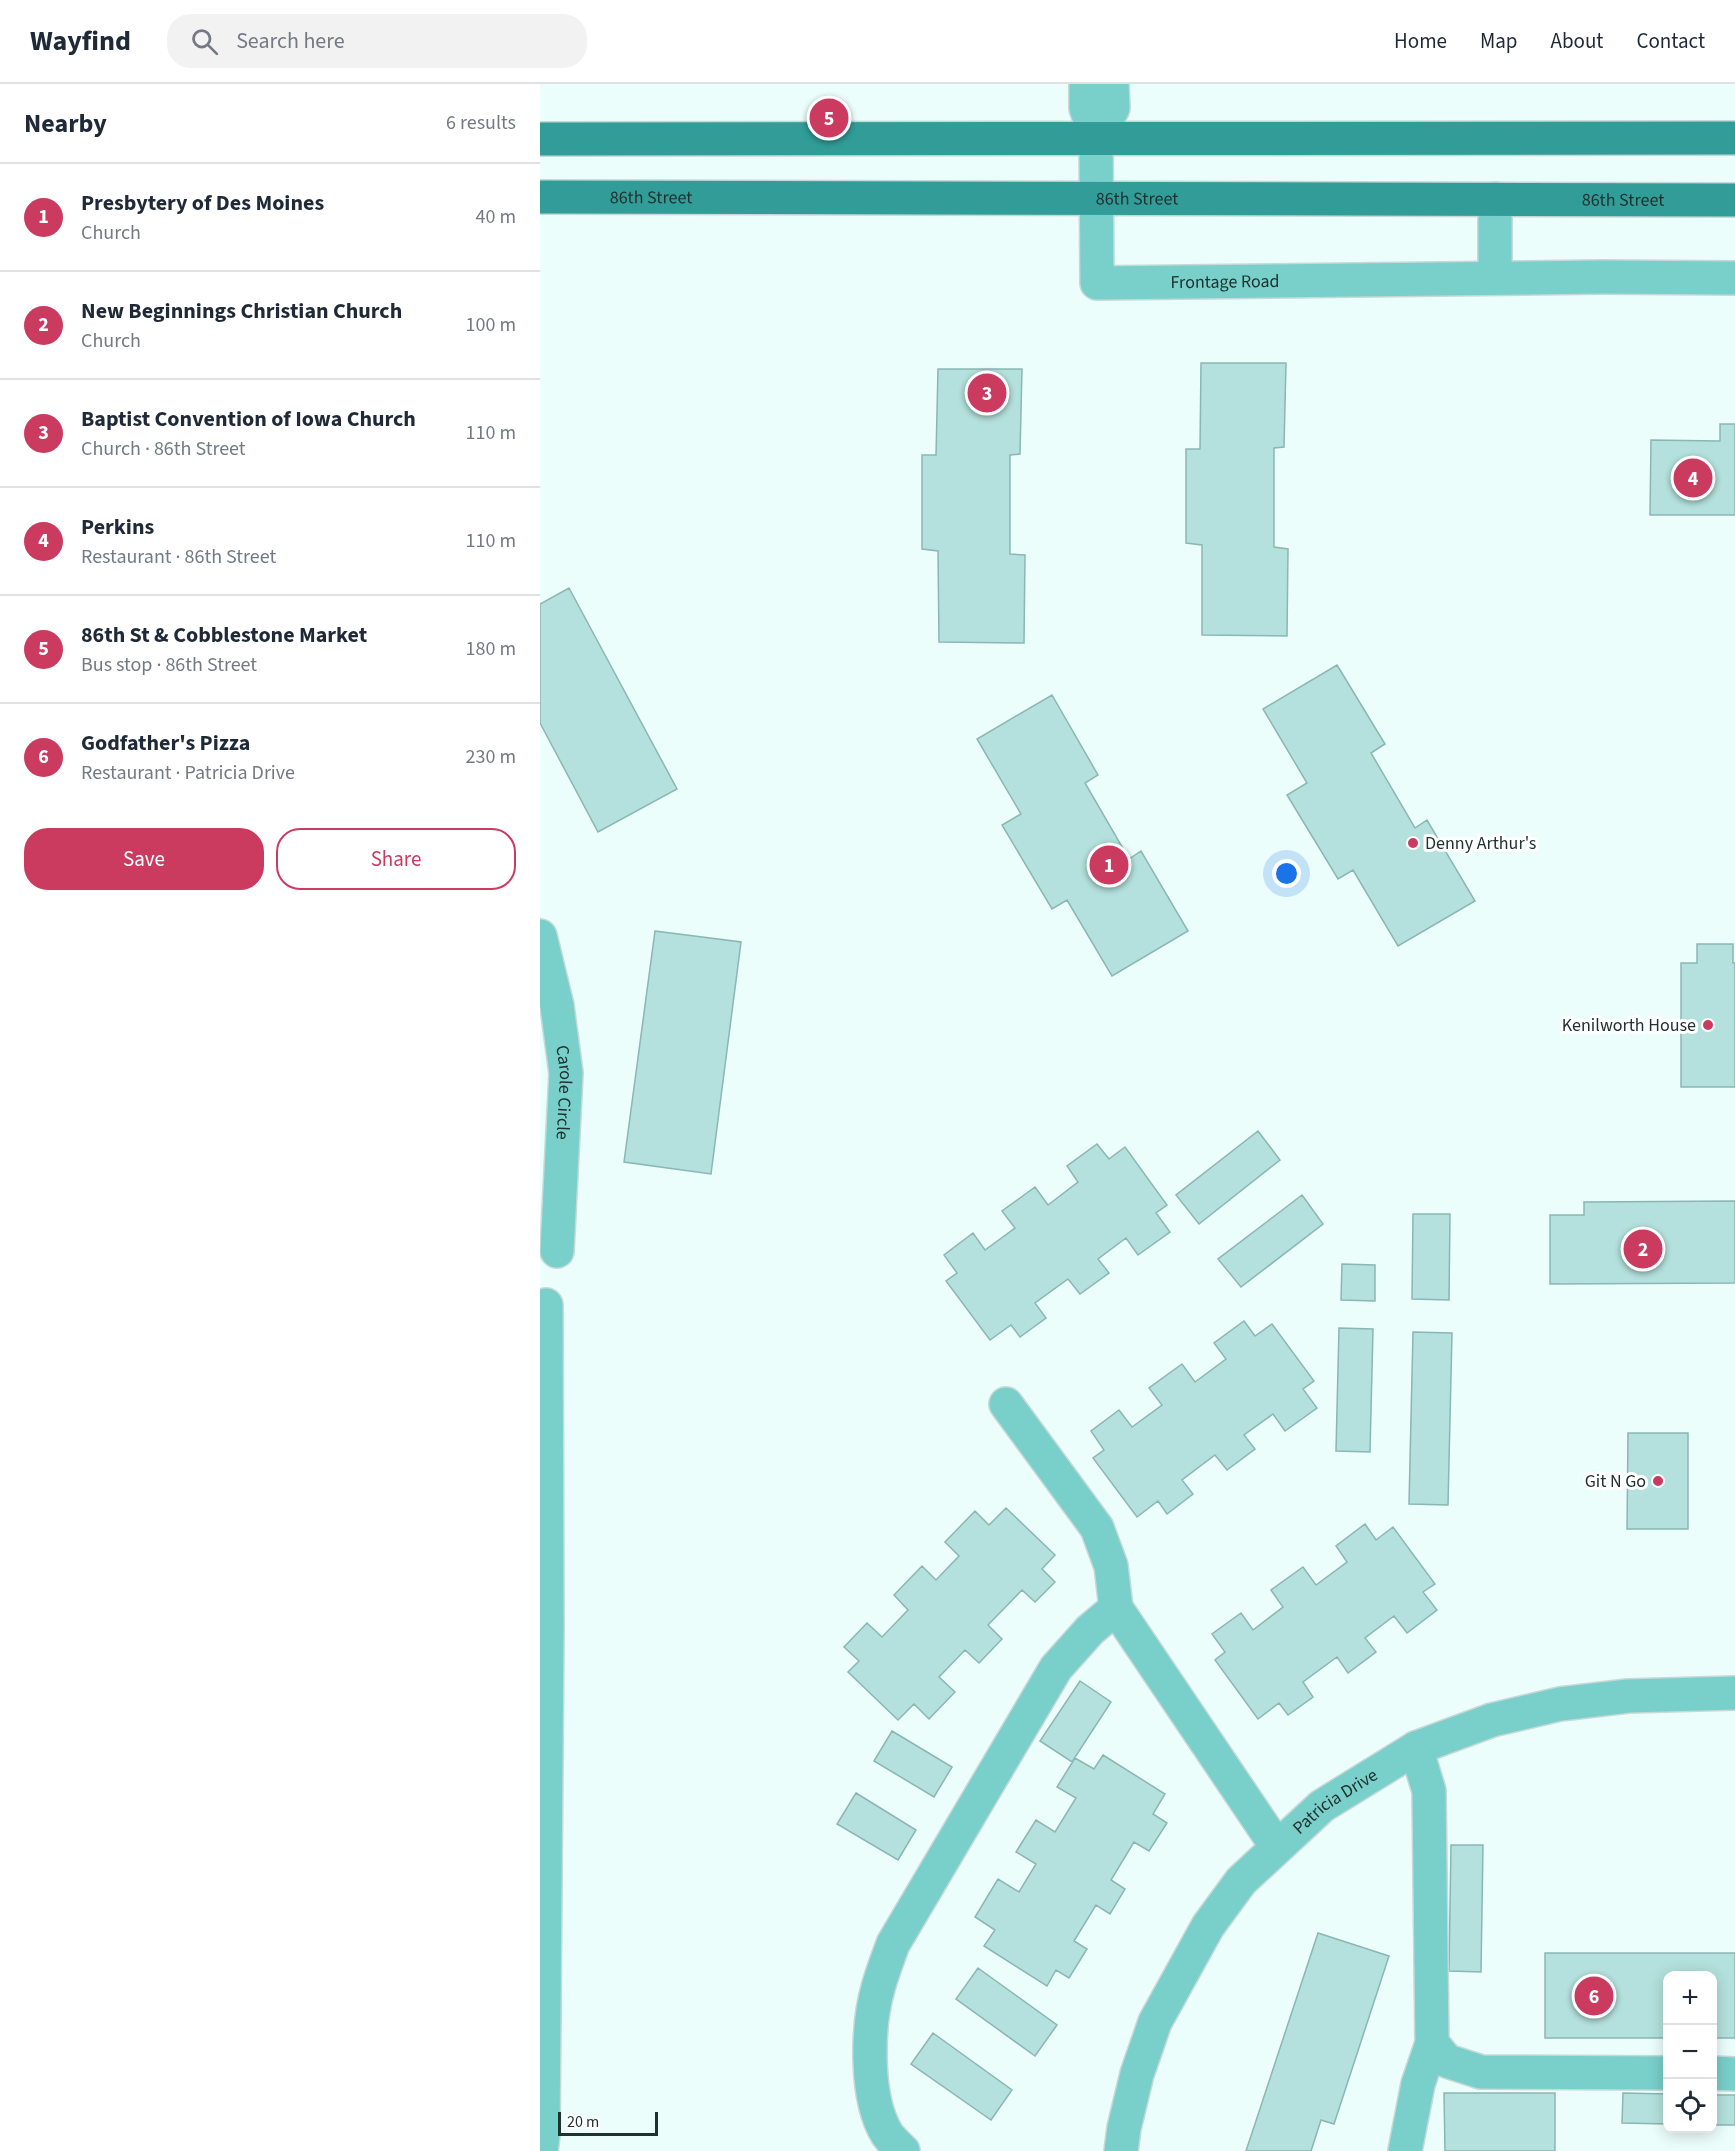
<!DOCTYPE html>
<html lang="en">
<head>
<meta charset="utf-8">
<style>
  :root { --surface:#fff; --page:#f2f2f3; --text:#1f2937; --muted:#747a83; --line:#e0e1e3; --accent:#ca3b5f }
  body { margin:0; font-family:"Source Sans 3",sans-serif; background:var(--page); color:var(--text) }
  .controls { position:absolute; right:18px; bottom:18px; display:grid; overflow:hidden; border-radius:12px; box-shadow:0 3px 15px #0003 }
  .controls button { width:54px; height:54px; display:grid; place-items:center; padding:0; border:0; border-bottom:2px solid var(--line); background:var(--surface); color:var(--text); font:30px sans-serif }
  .scale { position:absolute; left:18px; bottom:15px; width:100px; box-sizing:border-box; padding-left:6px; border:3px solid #203230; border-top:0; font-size:16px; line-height:21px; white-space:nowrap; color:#203230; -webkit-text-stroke:4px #fff; paint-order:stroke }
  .you { position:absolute; left:747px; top:790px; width:21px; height:21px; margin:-15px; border:4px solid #fff; border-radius:50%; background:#1a73e8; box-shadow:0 0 0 9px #1a73e833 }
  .badge { display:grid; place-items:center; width:39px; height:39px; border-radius:50%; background:var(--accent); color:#fff; font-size:20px; font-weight:700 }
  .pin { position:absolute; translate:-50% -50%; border:3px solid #fff; box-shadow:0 2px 6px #0006 }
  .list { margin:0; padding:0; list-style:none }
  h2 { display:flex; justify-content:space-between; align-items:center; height:78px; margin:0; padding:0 24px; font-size:26px }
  h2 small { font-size:20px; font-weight:400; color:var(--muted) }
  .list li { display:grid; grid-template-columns:39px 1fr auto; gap:18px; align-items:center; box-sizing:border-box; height:108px; padding:0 24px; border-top:2px solid var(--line) }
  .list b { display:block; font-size:22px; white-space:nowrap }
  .list p { margin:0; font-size:20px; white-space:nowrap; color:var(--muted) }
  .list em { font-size:20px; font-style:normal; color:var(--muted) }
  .actions { display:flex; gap:12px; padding:18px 24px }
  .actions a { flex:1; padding:14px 0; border:2px solid var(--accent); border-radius:24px; text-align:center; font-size:21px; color:var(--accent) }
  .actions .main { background:var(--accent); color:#fff }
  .icon { flex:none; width:33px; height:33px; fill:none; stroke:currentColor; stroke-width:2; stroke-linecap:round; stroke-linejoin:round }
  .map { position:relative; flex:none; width:1195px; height:2067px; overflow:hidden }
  header { display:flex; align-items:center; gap:36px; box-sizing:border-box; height:84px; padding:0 30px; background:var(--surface); border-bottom:2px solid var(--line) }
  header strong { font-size:28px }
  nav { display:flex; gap:33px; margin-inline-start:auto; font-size:21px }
  .search { width:420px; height:54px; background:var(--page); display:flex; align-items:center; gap:15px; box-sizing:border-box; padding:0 21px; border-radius:24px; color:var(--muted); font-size:22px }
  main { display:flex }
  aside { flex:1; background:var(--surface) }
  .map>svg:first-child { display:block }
  .building { fill:#b4e1dd; stroke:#8ab6b3; stroke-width:1.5 }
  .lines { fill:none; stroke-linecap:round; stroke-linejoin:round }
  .minor-casing { stroke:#c7d9d7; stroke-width:36 }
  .major-casing { stroke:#c7d9d7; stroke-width:36 }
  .minor { stroke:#79cfca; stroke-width:33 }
  .major { stroke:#329d98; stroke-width:33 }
  .poi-dot { fill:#ca3b5f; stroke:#fff; stroke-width:2 }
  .labels { text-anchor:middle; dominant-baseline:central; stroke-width:6; stroke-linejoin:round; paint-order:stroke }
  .street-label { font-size:18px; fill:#203230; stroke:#fff }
  .poi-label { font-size:18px; fill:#203230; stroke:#fff; text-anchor:end }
</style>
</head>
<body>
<header>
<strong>Wayfind</strong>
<div class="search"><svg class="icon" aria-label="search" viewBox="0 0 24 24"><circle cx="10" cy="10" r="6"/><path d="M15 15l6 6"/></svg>Search here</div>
<nav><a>Home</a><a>Map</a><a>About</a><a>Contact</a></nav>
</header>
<main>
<aside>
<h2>Nearby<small>6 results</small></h2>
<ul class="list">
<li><span class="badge">1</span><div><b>Presbytery of Des Moines</b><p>Church</p></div><em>40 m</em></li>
<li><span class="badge">2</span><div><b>New Beginnings Christian Church</b><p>Church</p></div><em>100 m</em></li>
<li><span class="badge">3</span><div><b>Baptist Convention of Iowa Church</b><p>Church · 86th Street</p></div><em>110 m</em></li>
<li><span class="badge">4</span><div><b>Perkins</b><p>Restaurant · 86th Street</p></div><em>110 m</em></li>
<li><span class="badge">5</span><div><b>86th St &amp; Cobblestone Market</b><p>Bus stop · 86th Street</p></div><em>180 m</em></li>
<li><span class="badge">6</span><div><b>Godfather's Pizza</b><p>Restaurant · Patricia Drive</p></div><em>230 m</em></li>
</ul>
<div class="actions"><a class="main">Save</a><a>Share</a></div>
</aside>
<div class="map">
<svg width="1195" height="2067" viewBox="0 0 1195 2067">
  <rect width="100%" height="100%" fill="#ecfefc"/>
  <path class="building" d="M661,279h85l-2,84 -10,1v99l14,2 -1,87 -85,-1v-90l-16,-2v-94h14z
    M398,285h84l-2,85 -10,1v99l15,1 -1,88 -85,-1 -1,-91 -16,-2v-94h14z
    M1180,340h15v91h-85l1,-75 69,1z
    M29,504l108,201 -79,43 -58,-109v-119z
    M797,581l48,79 -14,9 44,75 12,-8 48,81 -77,45 -45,-76 -15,9 -51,-84 20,-12 -44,-74z
    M512,611l46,80 -13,8 44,76 12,-8 47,80 -76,45 -45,-76 -15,9 -50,-84 19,-11 -44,-75z
    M115,847l86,11 -30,232 -87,-12z
    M1157,860h36v19h2v124h-54v-124h16z
    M718,1047l22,29 -81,64 -23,-29z
    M557,1060l12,15 16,-12 42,58 -11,8 14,19 -32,23 -12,-17 -28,21 11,14 -29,21 -12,-15 -33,24 11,15 -26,19 -9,-12 -21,15 -44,-59 11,-8 -13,-18 29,-22 12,17 30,-22 -13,-17 33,-24 13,18 30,-23 -11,-16z
    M762,1111l21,29 -82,63 -23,-28z
    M1195,1117v82l-185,1v-69h34v-13z
    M873,1130h37l-1,86 -37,-1z
    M802,1180l33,1v36l-34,-1z
    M704,1237l11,15 17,-12 42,57 -11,8 14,19 -32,23 -12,-17 -29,21 11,14 -28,21 -12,-15 -33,25 11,14 -26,20 -9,-13 -21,16 -44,-59 11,-8 -13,-19 28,-21 13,17 30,-22 -13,-17 33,-24 13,18 31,-23 -12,-16z
    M799,1244l34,1 -3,123 -34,-1z
    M873,1248l39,1 -4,172 -39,-1z
    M1088,1349h60v96h-61z
    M466,1424l49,47 -13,14 13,13 -20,20 -13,-12 -34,35 14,14 -23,24 -14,-13 -26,27 16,15 -26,27 -15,-15 -16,16 -50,-48 11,-11 -15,-14 23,-24 15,14 26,-27 -14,-15 28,-29 14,14 23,-24 -14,-14 30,-31 14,14z
    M825,1440l11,16 17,-13 42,57 -12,8 14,18 -30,23 -13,-17 -29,22 11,14 -28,21 -11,-16 -34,25 10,15 -25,18 -9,-12 -21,16 -43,-59 10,-8 -13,-18 29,-21 12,17 30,-23 -12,-17 32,-23 13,18 31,-23 -11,-16z
    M540,1597l31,21 -39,60 -32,-21z
    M352,1647l60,36 -18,30 -60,-36z
    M563,1671l62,39 -12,20 14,9 -18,28 -15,-9 -23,38 14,9 -15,25 -14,-9 -22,36 13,8 -18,29 -13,-8 -9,16 -63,-40 11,-16 -20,-13 23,-38 21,13 17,-28 -20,-12 20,-32 19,12 21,-34 -19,-11 18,-29 19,11z
    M316,1709l60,37 -18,30 -61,-36z
    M911,1761h32l-2,127 -32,-1z
    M778,1849l71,23 -55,168 -13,-4 -10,31h-65z
    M1005,1869h190v85h-23v-62h-44v62h-123z
    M438,1884l79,57 -22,31 -79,-57z
    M393,1949l79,57 -21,30 -80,-56z
    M904,2009h111v58h-110z
    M1083,2009l45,1v30l-46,-1z
    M1172,2011h23v30h-23z"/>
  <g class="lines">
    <g class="minor-casing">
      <g id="minor">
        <path d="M546,0v24l10,31 17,-31 -1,-24"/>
        <path id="s1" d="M556,55l1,144 505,-6 133,1"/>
        <path d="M955,194v-79"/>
        <path id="s2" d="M0,852l17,70 9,67 -9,178"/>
        <path d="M466,1320l91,124 14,38 5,42 161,239"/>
        <path d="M892,1959l15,18 34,11 187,1"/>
        <path d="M1172,1989l23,1"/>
        <path d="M1,2067l2,-16 4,-508 -1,-322"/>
        <path d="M363,2067c-5,-5 -12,-11 -16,-17 -22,-36 -20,-107 -9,-146 4,-15 10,-30 15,-44l163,-276 34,-38 26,-22"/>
        <path id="s3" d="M581,2067l3,-23 13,-54 18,-52 53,-96 33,-45 81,-75 94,-58 76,-28 68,-16 68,-8 107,-3"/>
        <path d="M865,2067l13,-67 14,-41 -3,-252 -13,-43"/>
      </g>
    </g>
    <g class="major-casing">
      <g id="major">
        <path d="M0,55l1195,-1"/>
        <path id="s4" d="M0,113l1195,3"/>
      </g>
    </g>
    <use href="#minor" class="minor"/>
    <use href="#major" class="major"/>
  </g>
  <g class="poi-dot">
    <circle cx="873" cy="759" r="6"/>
    <circle cx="1168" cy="941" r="6"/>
    <circle cx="1118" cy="1397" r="6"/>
  </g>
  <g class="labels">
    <g class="street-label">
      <text stroke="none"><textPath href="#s4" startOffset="111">86th Street</textPath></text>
      <text stroke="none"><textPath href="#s4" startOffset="597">86th Street</textPath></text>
      <text stroke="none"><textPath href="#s4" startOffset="1083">86th Street</textPath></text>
      <text stroke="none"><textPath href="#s1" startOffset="272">Frontage Road</textPath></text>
      <text stroke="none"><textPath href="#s2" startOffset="159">Carole Circle</textPath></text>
      <text stroke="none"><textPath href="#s3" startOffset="423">Patricia Drive</textPath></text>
    </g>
    <g class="poi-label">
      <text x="885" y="759" text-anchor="start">Denny Arthur's</text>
      <text x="1156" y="941">Kenilworth House</text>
      <text x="1106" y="1397">Git N Go</text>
    </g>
  </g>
</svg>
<div class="controls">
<button>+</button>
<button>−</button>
<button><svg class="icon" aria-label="locate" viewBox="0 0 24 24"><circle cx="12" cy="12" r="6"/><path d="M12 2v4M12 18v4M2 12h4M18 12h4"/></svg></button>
</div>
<div class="scale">20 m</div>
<div class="you"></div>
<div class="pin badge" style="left:569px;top:781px">1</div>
<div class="pin badge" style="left:1103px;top:1165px">2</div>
<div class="pin badge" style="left:447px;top:309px">3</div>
<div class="pin badge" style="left:1153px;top:394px">4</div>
<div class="pin badge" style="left:289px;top:34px">5</div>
<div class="pin badge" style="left:1054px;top:1912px">6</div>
</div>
</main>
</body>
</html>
